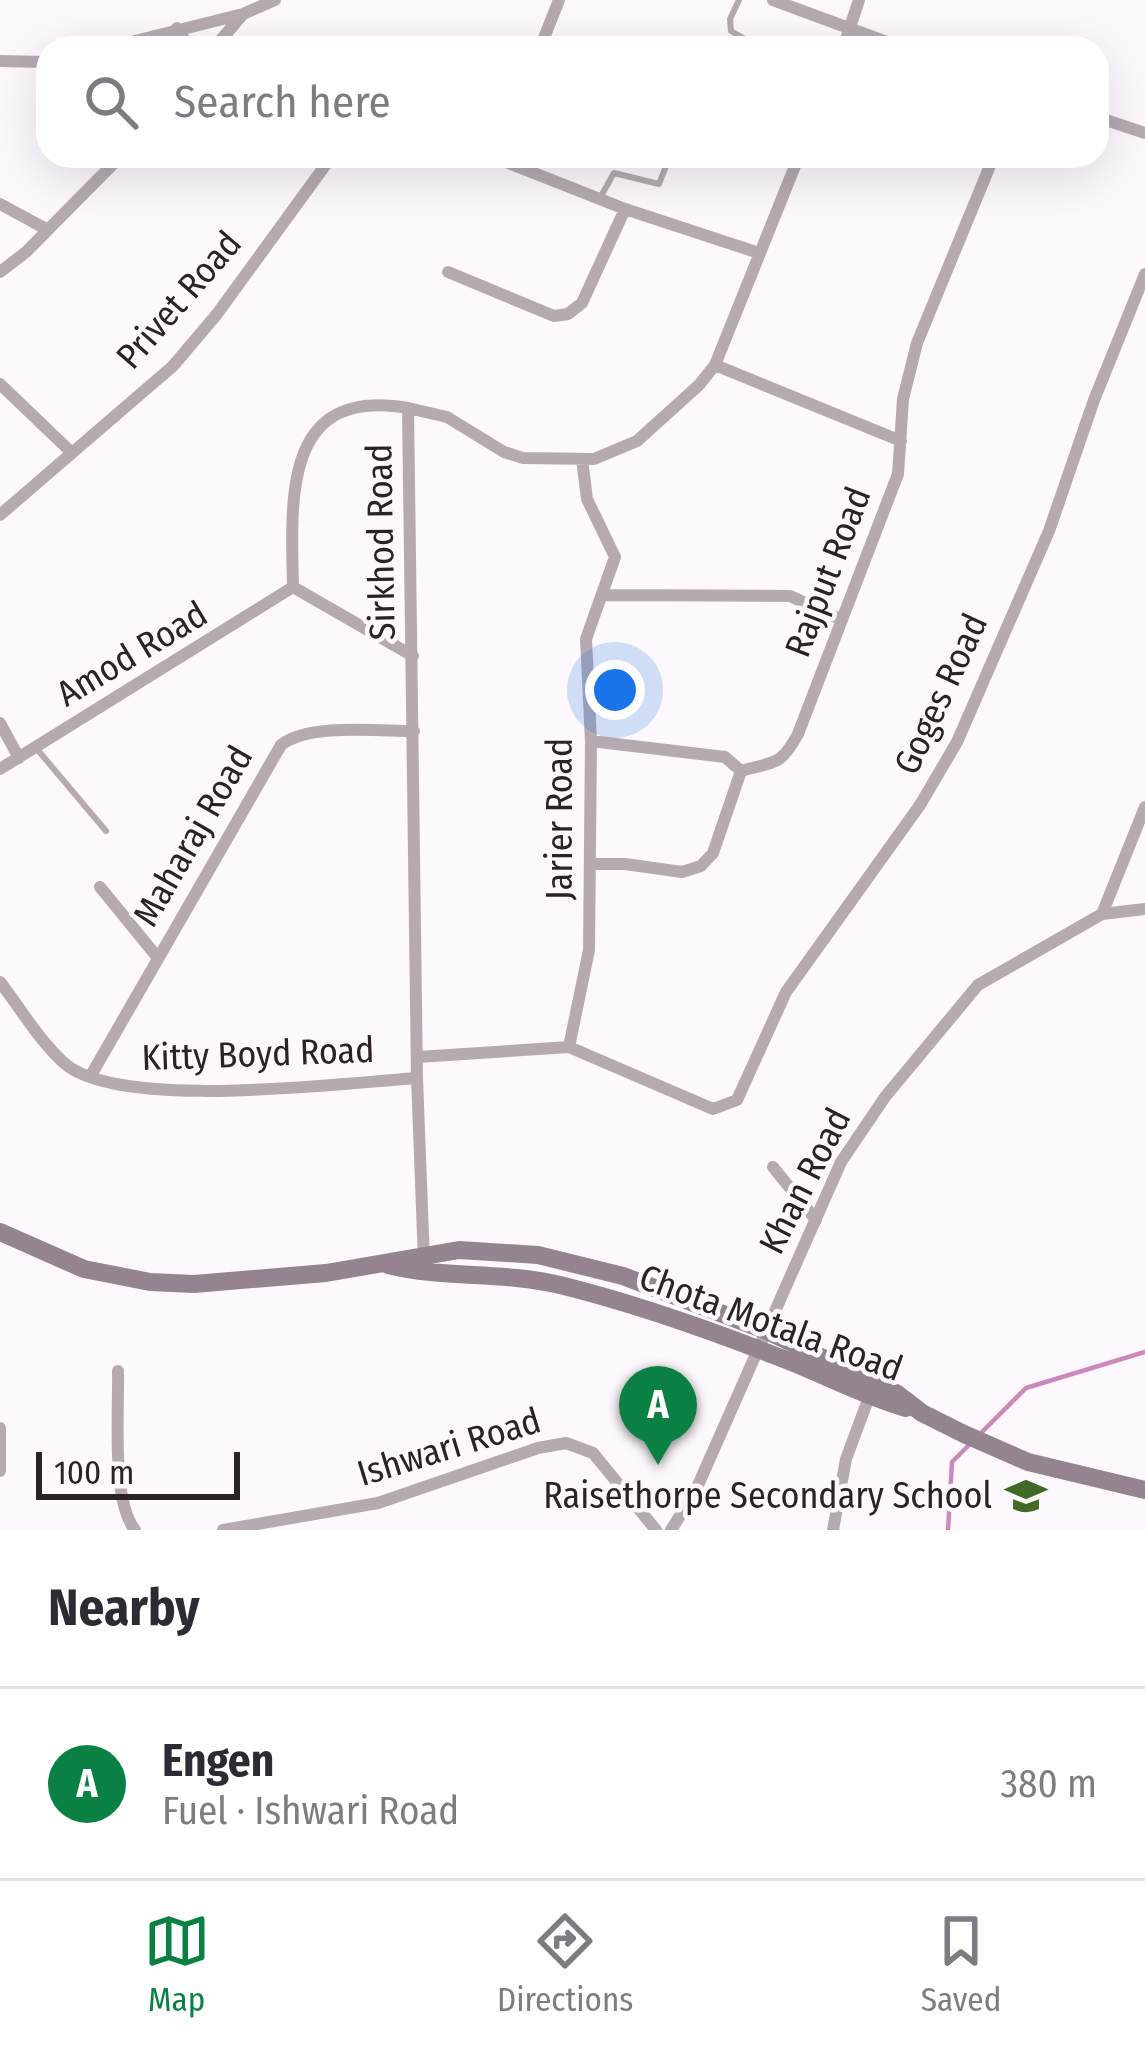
<!DOCTYPE html>
<html lang="en">
<head>
<meta charset="utf-8">
<style>
  :root { --surface:#fff; --page:#f2f2f3; --text:#2b2b33; --muted:#7c7c81; --line:#e1e1e2; --accent:#0b8043 }
  body { margin:0; font-family:"Fira Sans Condensed",sans-serif; background:var(--page); color:var(--text) }
  .scale { position:absolute; left:36px; bottom:30px; width:204px; box-sizing:border-box; padding-left:12px; border:6px solid #2b2229; border-top:0; font-size:33px; line-height:42px; white-space:nowrap; color:#2b2229; -webkit-text-stroke:9px #fdf8fb; paint-order:stroke }
  .you { position:absolute; left:615px; top:690px; width:42px; height:42px; margin:-30px; border:9px solid #fff; border-radius:50%; background:#1a73e8; box-shadow:0 0 0 18px #1a73e833 }
  .badge { display:grid; place-items:center; width:78px; height:78px; border-radius:50%; background:var(--accent); color:#fff; font-size:39px; font-weight:700 }
  .pin { position:absolute; translate:-50% -99px; filter:drop-shadow(0 3px 6px #0008) }
  .pin::after { content:''; position:absolute; top:63px; width:42px; height:36px; background:inherit; clip-path:polygon(0 0,100% 0,50% 100%) }
  .list { margin:0; padding:0; list-style:none }
  h2 { display:flex; justify-content:space-between; align-items:center; height:156px; margin:0; padding:0 48px; font-size:51px }
  h2 small { font-size:39px; font-weight:400; color:var(--muted) }
  .list li { display:grid; grid-template-columns:78px 1fr auto; gap:36px; align-items:center; box-sizing:border-box; height:192px; padding:0 48px; border-top:3px solid var(--line) }
  .list b { display:block; font-size:45px; white-space:nowrap }
  .list p { margin:0; font-size:39px; white-space:nowrap; color:var(--muted) }
  .list em { font-size:39px; font-style:normal; color:var(--muted) }
  .icon { flex:none; width:66px; height:66px; fill:none; stroke:currentColor; stroke-width:2; stroke-linecap:round; stroke-linejoin:round }
  .map { position:relative; flex:none; width:1145px; height:1530px; overflow:hidden }
  .search { position:absolute; background:var(--surface); box-shadow:0 12px 48px #0002; left:36px; right:36px; top:36px; height:132px; display:flex; align-items:center; gap:30px; box-sizing:border-box; padding:0 42px; border-radius:36px; color:var(--muted); font-size:45px }
  .sheet { height:348px; background:var(--surface) }
  nav { display:flex; justify-content:space-around; align-items:center; box-sizing:border-box; height:168px; border-top:3px solid var(--line); background:var(--surface); font-size:33px; color:var(--muted) }
  nav a { display:grid; justify-items:center; gap:6px }
  nav .on { color:var(--accent) }
  .map>svg:first-child { display:block }
  .lines { fill:none; stroke-linecap:round; stroke-linejoin:round }
  .stream { stroke:#cb89bb; stroke-width:4.5 }
  .lane { stroke:#b5aab2; stroke-width:6 }
  .street { stroke:#b5aab2; stroke-width:12 }
  .secondary { stroke:#94848f; stroke-width:18 }
  .labels { text-anchor:middle; dominant-baseline:central; stroke-width:9; stroke-linejoin:round; paint-order:stroke }
  .street-label { font-size:36px; fill:#2b2229; stroke:#fdf8fb }
  .poi-label { font-size:36px; fill:#2b2229; stroke:#fdf8fb; text-anchor:end }
</style>
</head>
<body>
<div class="map">
<svg width="1145" height="1530" viewBox="0 0 1145 1530">
  <rect width="100%" height="100%" fill="#fdf8fb"/>
  <g class="lines">
    <path class="stream" d="M980,1434l46,-46 119,-36
      M948,1530l4,-68 20,-20"/>
    <path class="lane" d="M739,0l-9,19 1,12 30,17
      M601,196l13,-23 45,11 11,-28
      M36,748l70,83"/>
    <path class="street" d="M773,0l130,48
      M177,28l13,20
      M107,48l136,-34 32,-14
      M214,48l29,-34
      M540,48l19,-48
      M843,48l16,-48
      M0,61l48,1
      M1097,117l48,16
      M491,156l134,53 134,44
      M0,204l48,26
      M0,272l26,-20 95,-96
      M448,272l106,44 14,-2 14,-11 43,-94
      M715,365l186,76
      M0,384l71,68
      M0,515l173,-149 44,-52 115,-158
      M293,587c-2,-89 -10,-201 115,-179
      M602,595l188,1 50,23
      M0,723l19,35
      M591,741l134,16 16,14
      M0,769l293,-182 120,69
      M591,864h34l57,8 19,-6 12,-13 28,-82c34,-10 39,-4 57,-37l100,-260 5,-75 14,-56 77,-187
      M100,887l58,71
      M1102,914l43,-107
      M0,982c20,26 39,58 63,80 53,50 279,21 354,16
      M569,1047l20,-97 2,-209 -5,-102 29,-82 -28,-58 -5,-40
      M418,1057l151,-10 144,62 24,-9 49,-108 134,-187 37,-63 92,-211 45,-131 51,-126
      M90,1077l191,-332c28,-22 97,-14 133,-14
      M773,1167l43,53
      M424,1261l-7,-183 -9,-670 39,9 57,35 19,6 71,1 43,-18 62,-56 16,-20 84,-209
      M118,1371c1,40 -7,129 17,159
      M0,1428v43
      M223,1530l155,-27 160,-55 28,-5 27,10 63,77
      M671,1530l24,-38 146,-330 44,-65 93,-112 124,-71 43,-5
      M833,1530l13,-71 23,-62"/>
    <path class="secondary" d="M0,1232l84,37 66,13 44,2 132,-11 133,-23 79,5 85,21 142,54 131,63 26,20 42,21 64,28 117,28
      M388,1265c56,14 114,6 172,20 77,19 153,46 226,75 41,16 78,36 120,48"/>
  </g>
  <defs>
    <g id="school-bare" transform="scale(3.24)"><path d="M0-5L7-2L0 1L-7-2ZM-4 1L0 2.5L4 1V4Q0 6-4 4Z" fill="#416a27" stroke="#fdf8fb" stroke-width="2.5" paint-order="stroke"/></g>
  </defs>
  <g fill-rule="evenodd">
    <use href="#school-bare" x="1026" y="1496"/>
  </g>
  <g class="labels">
    <g class="street-label">
      <text transform="translate(179 300) rotate(-49)">Privet Road</text>
      <text transform="translate(381 542) rotate(-91)">Sirkhod Road</text>
      <text transform="translate(828 572) rotate(-69)">Rajput Road</text>
      <text transform="translate(132 654) rotate(-31)">Amod Road</text>
      <text transform="translate(941 694) rotate(-65)">Goges Road</text>
      <text transform="translate(560 819) rotate(-90)">Jarier Road</text>
      <text transform="translate(193 836) rotate(-60)">Maharaj Road</text>
      <text transform="translate(258 1054) rotate(-2)">Kitty Boyd Road</text>
      <text transform="translate(805 1181) rotate(-63)">Khan Road</text>
      <text transform="translate(771 1323) rotate(20)">Chota Motala Road</text>
      <text transform="translate(449 1447) rotate(-17)">Ishwari Road</text>
    </g>
    <g class="poi-label">
      <text x="992" y="1496">Raisethorpe Secondary School</text>
    </g>
  </g>
</svg>
<div class="scale">100 m</div>
<div class="you"></div>
<div class="pin badge" style="left:658px;top:1465px">A</div>
<div class="search"><svg class="icon" aria-label="search" viewBox="0 0 24 24"><circle cx="10" cy="10" r="6"/><path d="M15 15l6 6"/></svg>Search here</div>
</div>
<section class="sheet">
<h2>Nearby<small></small></h2>
<ul class="list">
<li><span class="badge">A</span><div><b>Engen</b><p>Fuel · Ishwari Road</p></div><em>380 m</em></li>
</ul>
</section>
<nav>
<a class="on"><svg class="icon" aria-label="map" viewBox="0 0 24 24"><path d="M3 6l6-2 6 2 6-2v14l-6 2-6-2-6 2zM9 4v14M15 6v14"/></svg>Map</a>
<a><svg class="icon" aria-label="directions" viewBox="0 0 24 24"><path d="M12 3l9 9-9 9-9-9zM9 14v-3h6M13 9l2 2-2 2"/></svg>Directions</a>
<a><svg class="icon" aria-label="saved" viewBox="0 0 24 24"><path d="M7 4h10v16l-5-4-5 4z"/></svg>Saved</a>
</nav>
</body>
</html>
